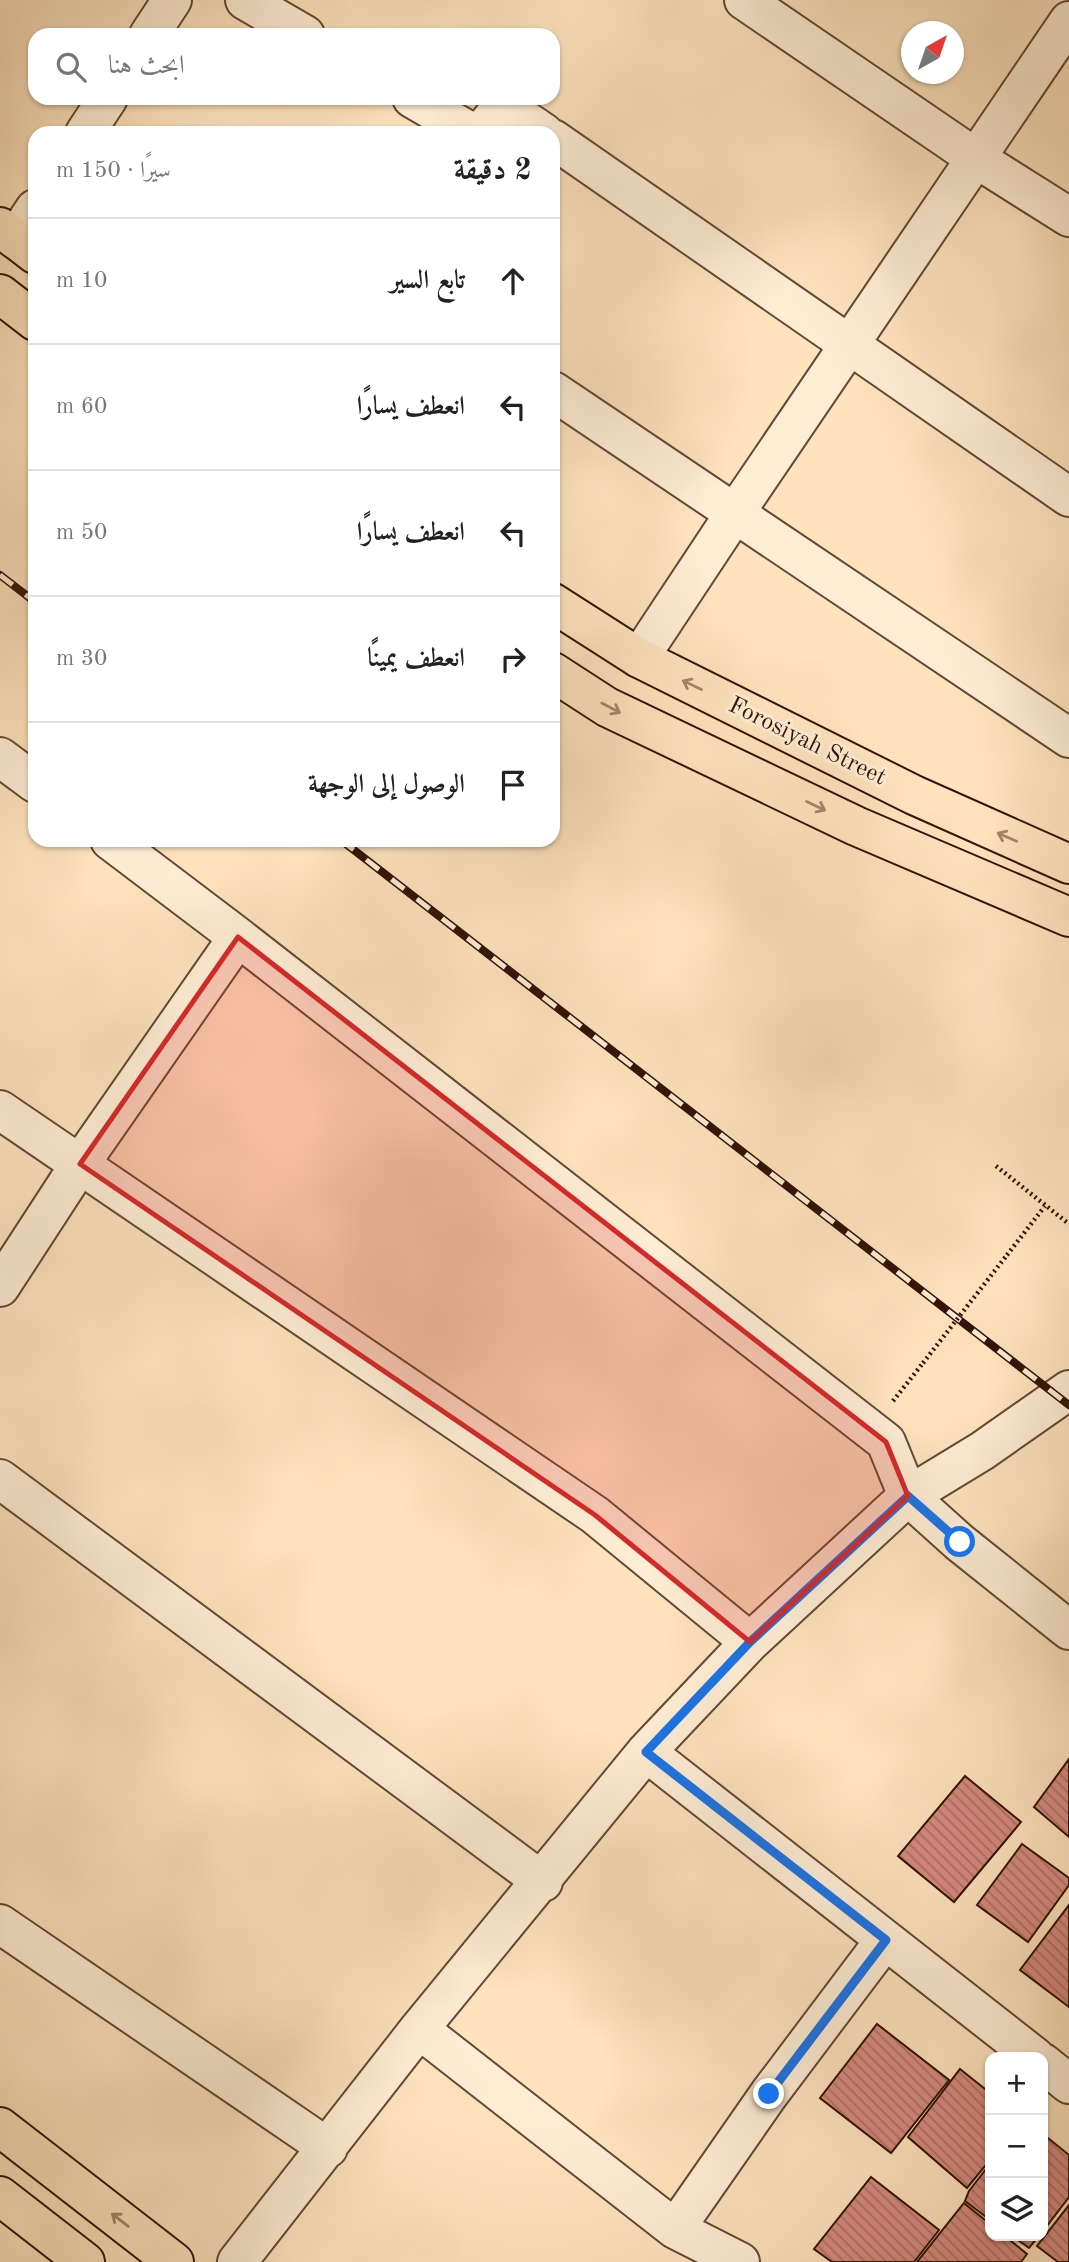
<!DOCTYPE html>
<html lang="ar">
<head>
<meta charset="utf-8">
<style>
  :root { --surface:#fff; --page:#f6f6f6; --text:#222; --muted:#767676; --line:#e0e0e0 }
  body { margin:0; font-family:"Old Standard TT",Amiri,serif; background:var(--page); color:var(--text); direction:rtl }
  .controls { position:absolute; right:21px; bottom:21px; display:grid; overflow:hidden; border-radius:14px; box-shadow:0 2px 5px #0004 }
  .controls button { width:63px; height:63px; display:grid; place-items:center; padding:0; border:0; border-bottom:2px solid var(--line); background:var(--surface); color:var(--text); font:35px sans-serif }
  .compass { position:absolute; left:901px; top:21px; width:63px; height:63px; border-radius:50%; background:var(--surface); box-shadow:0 2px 5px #0004; rotate:40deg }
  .stop { position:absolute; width:21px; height:21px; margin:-16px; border:5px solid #1a73e8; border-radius:50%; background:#fff }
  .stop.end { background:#1a73e8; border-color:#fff; box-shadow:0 2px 7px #0008 }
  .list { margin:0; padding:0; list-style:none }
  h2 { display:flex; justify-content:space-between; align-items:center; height:91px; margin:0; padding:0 28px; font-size:30px }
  h2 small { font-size:23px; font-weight:400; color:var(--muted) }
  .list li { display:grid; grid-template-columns:46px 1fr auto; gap:21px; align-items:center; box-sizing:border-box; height:126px; padding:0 28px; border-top:2px solid var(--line) }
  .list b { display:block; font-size:26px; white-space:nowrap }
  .list em { font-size:23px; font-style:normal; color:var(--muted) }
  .icon { flex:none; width:38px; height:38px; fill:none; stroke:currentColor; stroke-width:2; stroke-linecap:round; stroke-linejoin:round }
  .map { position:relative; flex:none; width:1069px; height:2262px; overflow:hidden; direction:ltr }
  .search { position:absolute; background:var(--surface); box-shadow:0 2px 5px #0004; left:28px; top:28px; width:532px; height:77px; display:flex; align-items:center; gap:18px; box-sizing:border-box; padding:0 24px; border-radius:21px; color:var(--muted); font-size:26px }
  .panel { position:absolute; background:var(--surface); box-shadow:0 2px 5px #0004; left:28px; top:126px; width:532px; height:721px; border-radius:21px; direction:rtl }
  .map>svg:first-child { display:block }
  .building { fill:url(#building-back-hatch); stroke:#311306; stroke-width:2 }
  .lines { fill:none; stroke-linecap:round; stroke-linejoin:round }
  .minor-casing { stroke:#644734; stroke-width:42 }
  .major-casing { stroke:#311306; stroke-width:42 }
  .path { stroke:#311306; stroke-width:4.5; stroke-dasharray:2 3.5; stroke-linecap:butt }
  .minor { stroke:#feedd5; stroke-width:38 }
  .major { stroke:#fee3be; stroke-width:38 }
  .rail-casing { stroke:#311306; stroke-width:8 }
  .rail { stroke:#feedd5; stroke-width:5; stroke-dasharray:16; stroke-linecap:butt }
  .path-bridge { stroke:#311306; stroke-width:4.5; stroke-dasharray:2 3.5; stroke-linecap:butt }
  .oneway { stroke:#a2856b }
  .route { stroke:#1a73e8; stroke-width:9 }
  .marked { fill:#d62828; fill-opacity:0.2; stroke:#d62828; stroke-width:5; stroke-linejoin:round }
  .labels { text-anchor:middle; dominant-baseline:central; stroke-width:6; stroke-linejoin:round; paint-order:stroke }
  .street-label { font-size:24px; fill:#311306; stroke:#feedd5 }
</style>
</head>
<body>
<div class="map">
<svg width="1069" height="2262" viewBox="0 0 1069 2262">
  <defs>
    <pattern id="building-back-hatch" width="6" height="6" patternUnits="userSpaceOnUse" patternTransform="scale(1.75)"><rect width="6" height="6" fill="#d58a80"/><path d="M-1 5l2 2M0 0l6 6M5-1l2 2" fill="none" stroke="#ad7067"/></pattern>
  </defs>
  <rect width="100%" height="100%" fill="#fee3be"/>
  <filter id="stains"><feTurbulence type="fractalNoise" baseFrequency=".00286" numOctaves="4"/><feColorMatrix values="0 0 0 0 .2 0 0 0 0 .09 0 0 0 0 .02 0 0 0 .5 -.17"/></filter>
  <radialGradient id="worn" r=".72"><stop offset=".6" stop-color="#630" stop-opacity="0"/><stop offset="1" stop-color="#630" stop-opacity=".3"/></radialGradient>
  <path class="building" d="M1069,1759v78l-35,-30z
    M965,1776l56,46 -67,80 -56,-46z
    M1022,1844l47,34v7l-41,57 -51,-37z
    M1069,1905v102l-49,-37z
    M877,2024l72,56 -58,73 -71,-55z
    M960,2069l30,24v67l-23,28 -59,-51z
    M1043,2134l26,21v42l-26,34z
    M990,2164v56l-25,-19 4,-10z
    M871,2177l68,53 -25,32h-82l-18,-13z
    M964,2203l26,21v12h15l22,18 -6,8h-104z
    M1069,2205v57h-11l-21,-16z
    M1012,2236h27l-10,12z"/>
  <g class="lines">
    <g class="minor-casing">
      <path id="minor" d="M245,0l60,35
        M744,0l233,159 92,58
        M149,35l23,-35
        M412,98l60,35
        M85,133l23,-35
        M481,133l22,-28 41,28
        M553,139l516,358
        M15,239l20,-30
        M553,391l516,347
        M639,658l96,-145 334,-492
        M0,757l35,26
        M110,840l128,97 648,505 22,54 51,46 110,88
        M0,1110l595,405 155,127
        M0,1287l80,-123 158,-227
        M0,1479l543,403
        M646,1752l389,305
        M0,1924l328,224
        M419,2029l256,200 65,33
        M1043,2063l26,21
        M675,2229l94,-135 116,-154
        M237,2262l182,-233 227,-277 104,-110 158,-146 74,-45 87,-61"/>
    </g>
    <g class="major-casing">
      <path id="major" d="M0,227l35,27
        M0,294l35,27
        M553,603l86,55 275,137 155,69
        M553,672l54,35 249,119 213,91
        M0,2127l174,135
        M0,2196l85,66"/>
    </g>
    <path class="path" d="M996,1166l73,58
      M1007,1255l38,-49
      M893,1401l30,-38"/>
    <use href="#minor" class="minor"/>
    <use href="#major" class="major"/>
    <g class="rail-casing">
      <path id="rail" d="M0,575l35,27
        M341,840l728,565"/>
    </g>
    <use href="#rail" class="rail"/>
    <path class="path-bridge" d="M923,1363l84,-108"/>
  </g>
  <defs><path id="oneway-shaft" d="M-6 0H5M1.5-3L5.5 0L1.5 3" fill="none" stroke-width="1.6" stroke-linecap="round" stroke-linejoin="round" transform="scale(1.75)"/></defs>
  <g class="oneway">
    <use href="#oneway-shaft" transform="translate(692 685) rotate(-154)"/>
    <use href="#oneway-shaft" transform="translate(611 708) rotate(28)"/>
    <use href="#oneway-shaft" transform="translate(816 806) rotate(26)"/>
    <use href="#oneway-shaft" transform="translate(1007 837) rotate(-156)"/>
    <use href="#oneway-shaft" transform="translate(120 2220) rotate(-142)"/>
  </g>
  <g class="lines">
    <path class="route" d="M769,2094l117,-154 -240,-188 104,-110 158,-146 52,46"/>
  </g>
  <path class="marked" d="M238,937l648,505 22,54 -158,146 -155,-127 -515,-351z"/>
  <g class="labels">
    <g class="street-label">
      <text transform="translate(807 742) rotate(26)">Forosiyah Street</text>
    </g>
  </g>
  <rect width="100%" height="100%" filter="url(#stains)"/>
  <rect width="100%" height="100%" fill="url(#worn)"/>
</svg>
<div class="controls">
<button>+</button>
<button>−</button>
<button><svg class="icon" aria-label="layers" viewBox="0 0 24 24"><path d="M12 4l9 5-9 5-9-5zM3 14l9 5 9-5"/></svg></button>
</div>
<svg class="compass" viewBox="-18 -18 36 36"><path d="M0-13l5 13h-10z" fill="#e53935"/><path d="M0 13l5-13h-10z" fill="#767676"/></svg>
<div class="stop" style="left:960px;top:1542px"></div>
<div class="stop end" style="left:769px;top:2094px"></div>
<div class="search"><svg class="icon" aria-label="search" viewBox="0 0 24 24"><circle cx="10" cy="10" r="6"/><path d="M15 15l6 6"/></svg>ابحث هنا</div>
<section class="panel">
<h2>2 دقيقة<small>سيرًا · 150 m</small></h2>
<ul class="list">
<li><svg class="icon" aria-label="ahead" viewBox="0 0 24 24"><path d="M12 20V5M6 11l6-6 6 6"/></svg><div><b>تابع السير</b></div><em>10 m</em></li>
<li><svg class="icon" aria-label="left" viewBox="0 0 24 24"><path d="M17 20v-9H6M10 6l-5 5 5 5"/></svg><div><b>انعطف يسارًا</b></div><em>60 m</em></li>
<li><svg class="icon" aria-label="left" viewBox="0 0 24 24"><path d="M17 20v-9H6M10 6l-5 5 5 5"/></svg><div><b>انعطف يسارًا</b></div><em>50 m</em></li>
<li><svg class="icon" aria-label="right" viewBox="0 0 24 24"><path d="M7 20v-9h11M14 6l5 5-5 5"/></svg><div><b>انعطف يمينًا</b></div><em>30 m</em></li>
<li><svg class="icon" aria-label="arrive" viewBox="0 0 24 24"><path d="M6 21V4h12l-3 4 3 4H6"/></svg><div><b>الوصول إلى الوجهة</b></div></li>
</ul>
</section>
</div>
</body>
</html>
